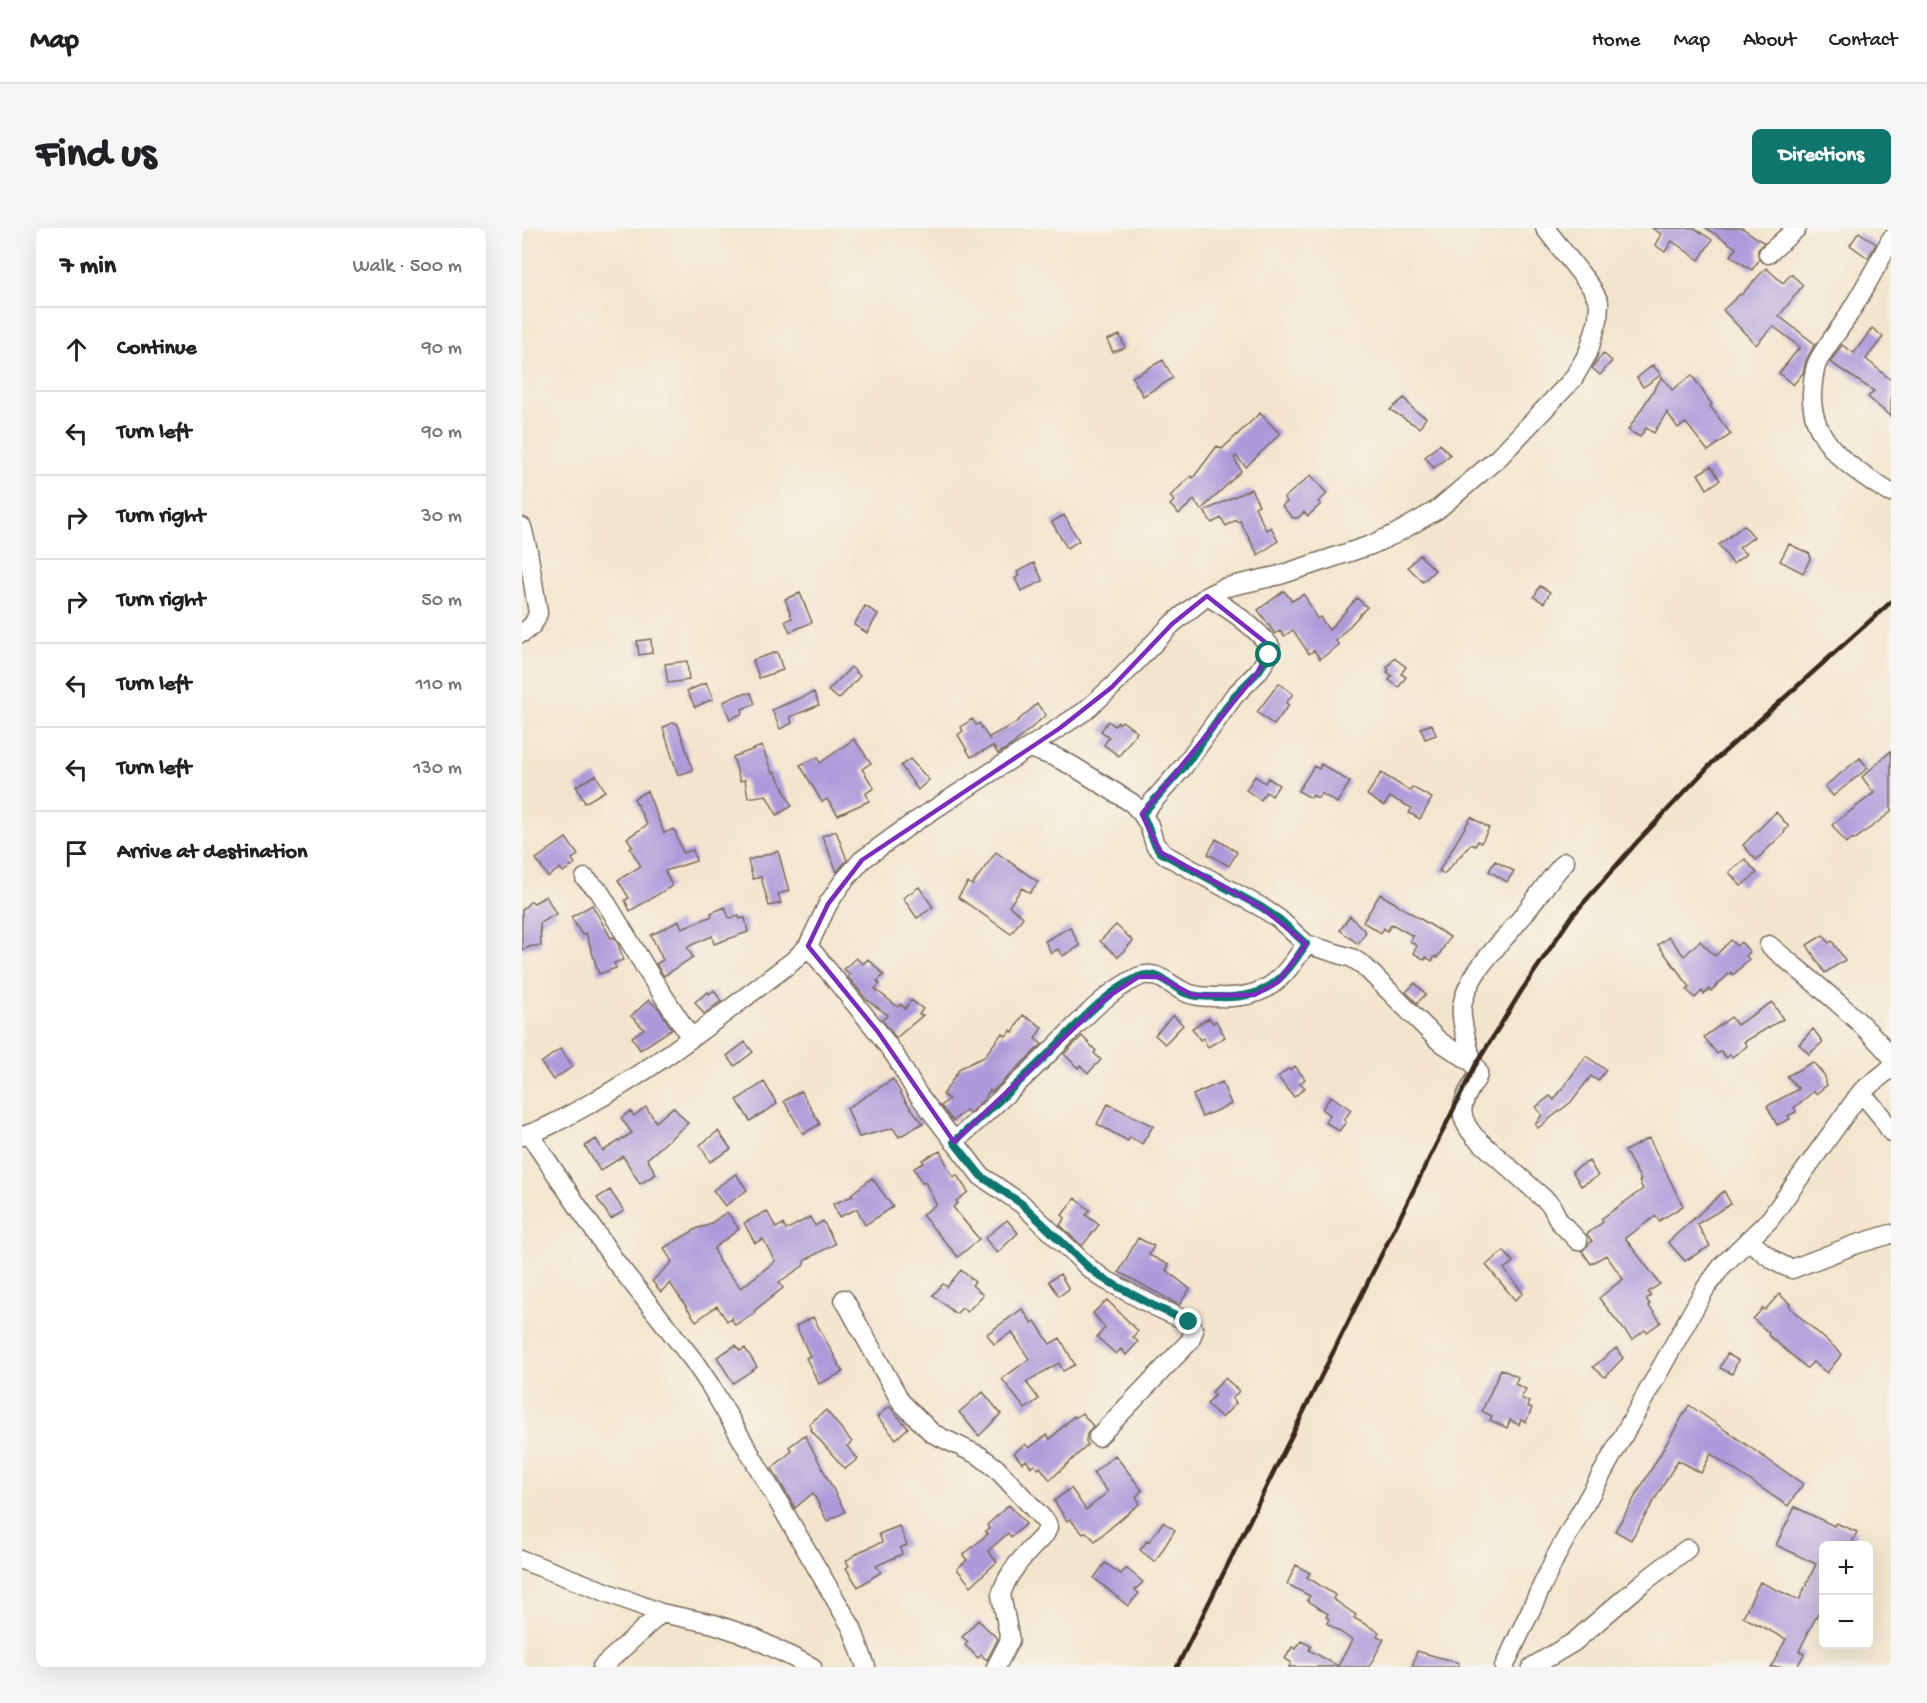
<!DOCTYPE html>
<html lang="en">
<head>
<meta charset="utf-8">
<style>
  :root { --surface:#fff; --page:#f6f6f6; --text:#202124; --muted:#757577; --line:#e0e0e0; --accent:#0f766e }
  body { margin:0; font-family:"Gochi Hand",sans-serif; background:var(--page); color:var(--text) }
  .controls { position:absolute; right:18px; bottom:18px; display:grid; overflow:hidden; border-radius:9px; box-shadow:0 6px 24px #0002 }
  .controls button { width:54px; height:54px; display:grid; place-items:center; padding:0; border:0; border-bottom:2px solid var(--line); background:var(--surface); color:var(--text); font:30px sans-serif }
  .stop { position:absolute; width:18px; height:18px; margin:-14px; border:4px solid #0f766e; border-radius:50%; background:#fff }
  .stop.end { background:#0f766e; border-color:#fff; box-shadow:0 2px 6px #0008 }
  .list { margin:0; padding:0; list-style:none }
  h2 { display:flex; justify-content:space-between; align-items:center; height:78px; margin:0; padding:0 24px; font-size:26px }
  h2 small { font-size:20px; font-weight:400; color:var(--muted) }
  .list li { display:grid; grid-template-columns:39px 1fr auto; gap:18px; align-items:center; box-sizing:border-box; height:84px; padding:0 24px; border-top:2px solid var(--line) }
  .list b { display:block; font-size:22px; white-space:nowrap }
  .list em { font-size:20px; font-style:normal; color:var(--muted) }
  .icon { flex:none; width:33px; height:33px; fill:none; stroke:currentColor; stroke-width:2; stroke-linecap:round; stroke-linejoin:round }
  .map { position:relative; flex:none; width:1369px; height:1439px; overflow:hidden; border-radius:9px }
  header { display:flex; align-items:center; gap:36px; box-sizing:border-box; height:84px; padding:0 30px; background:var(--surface); border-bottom:2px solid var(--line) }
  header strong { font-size:28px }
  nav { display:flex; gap:33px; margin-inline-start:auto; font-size:21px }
  .intro { display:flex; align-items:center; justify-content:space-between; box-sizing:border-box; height:144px; padding:0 36px }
  h1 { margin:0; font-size:42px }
  .button { padding:15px 27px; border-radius:9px; background:var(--accent); color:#fff; font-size:21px; font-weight:700 }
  main { display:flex; gap:36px; padding:0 36px }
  aside { flex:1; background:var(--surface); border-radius:9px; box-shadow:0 6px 24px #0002 }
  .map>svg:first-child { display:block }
  .building { fill:#ad9ada }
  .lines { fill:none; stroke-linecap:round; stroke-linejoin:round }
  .minor-casing { stroke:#7b6b5b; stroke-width:21 }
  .minor { stroke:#fff; stroke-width:18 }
  .rail { stroke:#3b2a1e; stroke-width:4.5 }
  .route { stroke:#0f766e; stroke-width:8 }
  .marked { fill:none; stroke:#7b2cbf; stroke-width:4.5; stroke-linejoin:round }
</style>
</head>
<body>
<header>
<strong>Map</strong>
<nav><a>Home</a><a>Map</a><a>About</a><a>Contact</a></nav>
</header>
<div class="intro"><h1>Find us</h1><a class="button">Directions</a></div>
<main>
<aside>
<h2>7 min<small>Walk · 500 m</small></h2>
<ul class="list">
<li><svg class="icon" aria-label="ahead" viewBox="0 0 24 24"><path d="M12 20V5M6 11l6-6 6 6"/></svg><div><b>Continue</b></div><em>90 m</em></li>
<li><svg class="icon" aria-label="left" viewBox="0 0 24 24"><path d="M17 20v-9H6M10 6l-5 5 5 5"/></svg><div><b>Turn left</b></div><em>90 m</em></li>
<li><svg class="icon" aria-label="right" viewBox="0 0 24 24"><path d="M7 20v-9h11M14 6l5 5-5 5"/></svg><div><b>Turn right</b></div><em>30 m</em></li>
<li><svg class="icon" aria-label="right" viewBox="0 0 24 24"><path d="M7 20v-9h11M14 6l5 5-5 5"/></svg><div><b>Turn right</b></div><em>50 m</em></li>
<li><svg class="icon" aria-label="left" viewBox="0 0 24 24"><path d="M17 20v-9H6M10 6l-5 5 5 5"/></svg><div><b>Turn left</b></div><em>110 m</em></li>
<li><svg class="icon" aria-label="left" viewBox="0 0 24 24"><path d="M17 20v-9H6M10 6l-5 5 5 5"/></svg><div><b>Turn left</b></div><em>130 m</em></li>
<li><svg class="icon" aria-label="arrive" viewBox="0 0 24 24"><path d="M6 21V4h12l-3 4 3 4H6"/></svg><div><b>Arrive at destination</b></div></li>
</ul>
</aside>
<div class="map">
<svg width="1369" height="1439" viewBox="0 0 1369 1439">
  <rect width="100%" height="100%" fill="#f7f3e8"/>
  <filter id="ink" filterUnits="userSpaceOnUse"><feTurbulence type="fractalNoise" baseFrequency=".0167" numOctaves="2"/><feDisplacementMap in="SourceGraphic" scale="12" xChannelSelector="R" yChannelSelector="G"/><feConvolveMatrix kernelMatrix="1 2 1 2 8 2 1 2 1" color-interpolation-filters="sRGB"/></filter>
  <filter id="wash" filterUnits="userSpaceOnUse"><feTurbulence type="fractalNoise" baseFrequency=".008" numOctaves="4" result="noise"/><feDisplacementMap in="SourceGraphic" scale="24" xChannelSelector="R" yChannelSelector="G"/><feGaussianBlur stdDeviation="1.35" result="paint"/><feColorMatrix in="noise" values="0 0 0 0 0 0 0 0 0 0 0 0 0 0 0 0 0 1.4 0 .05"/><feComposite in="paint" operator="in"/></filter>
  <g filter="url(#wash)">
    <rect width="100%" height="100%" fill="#f3e5cd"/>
    <g id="blocks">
      <path class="building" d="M1130,0h42l18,12 -13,20 -27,-19 -7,11 -10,-7 6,-11z
        M1184,0h36l22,15 -6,7 1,10 -7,10 -21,-14 5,-8z
        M1337,4l17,12 -8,14 -18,-13z
        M1244,40l17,15 8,-9 12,11 -24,31 36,28 -9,16 -3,13 -10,12 -14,-12 21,-26 -27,-21 -17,19 -33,-35 17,-16 1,1z
        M1350,100l11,9 -17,22 25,21v37l-23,-20 6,-6 -44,-29 12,-17 12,8z
        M598,107l5,13 -12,4 -6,-12z
        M1081,125l9,8 -12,14 -8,-7z
        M641,132l10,18 -30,18 -11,-19z
        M1131,137l8,10 -18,12 -6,-9z
        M1170,147l20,30 -2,1 21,28 -23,17 -22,-28 -8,5 -11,-16 -13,21 -8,-5 -6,9 -12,-7 34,-53 10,13z
        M882,170l11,13 11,6 -6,11 -30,-18z
        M738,185l20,21 -34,33 -10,-11 -2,2 7,13 -40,39 -7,-10 -15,14 -9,-9 4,-4 -4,-5 21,-20 2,2 24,-32 5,3z
        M918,216l10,11 -16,13 -9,-11z
        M1189,238l9,14 -13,9 -9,-15z
        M789,247l16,19 -9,8 3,2 -13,12 -4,-4 -6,6h-5l-11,-12 5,-4 -3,-4z
        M729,261l8,16 -4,2 11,23 5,-3 7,14 -20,14 -18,-34 -3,1 -1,-2 -10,6 -5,-8 -9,5 -8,-12z
        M542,287l15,26 -12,7 -15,-26z
        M1222,297l10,12 -15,11 7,6 -13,10 -14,-19z
        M1267,316l21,10v5l-7,14 -23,-12z
        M898,327l15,15 -12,12 -15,-15z
        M512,335l9,18 -22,10 -6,-13 4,-2 -2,-4z
        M1018,358l10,6 -6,11 -10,-6z
        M762,363l8,10 12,-7 13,25 3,-2 9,13 28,-32 10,9 -31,34 3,4 -19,14 -6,-9 -5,4 -16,-24 -9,6 -4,-5 -5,3 -17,-24z
        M278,365l12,29 -22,10 -5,-11 7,-3 -7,-19z
        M343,378l13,8 -11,19 -13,-8z
        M129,411l1,14 -13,2 -2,-14z
        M255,424l6,18 -24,8 -6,-18z
        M872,430l12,9 -5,7 5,3 -7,10 -10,-7 3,-4 -5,-4 2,-2 -2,-2z
        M165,433l2,19 -21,3 -3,-19z
        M329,439l9,9 -21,23 -11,-8z
        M184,455l7,16 -18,8 -8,-16z
        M757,455l14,11 -7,9 3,2 -15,20 -17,-13z
        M292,464l5,13 -29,12 2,6 -12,6 -8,-19z
        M229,465l4,11 -13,5 1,4 -13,6 -7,-17 18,-8z
        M515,476l9,11 -34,30 -14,9 -5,-8 -22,11 -13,-22 5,-4 -2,-4 11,-8 4,6 3,-2 11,17 -1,-3 25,-13z
        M586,493l7,5 3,-4 2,1 2,-2 15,11 -18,24 -15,-11 5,-8 -8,-6z
        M150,495h5l2,5 14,42 -15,5 -15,-47z
        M910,496l4,11 -11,4 -4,-11z
        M332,511l17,24 -9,6 12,19 -8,5 3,8 -31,14 -11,-16 -5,3 -22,-37 18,-8 2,6z
        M240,518l10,27 3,-1 17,34 -15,9 -11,-20 -18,3 -3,-18 -5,1 -7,-24z
        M1369,523v61l-37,28 -1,-2 -7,5 -14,-18 42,-32 -12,-16z
        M1338,530l8,10 -35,28 -8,-10z
        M388,531l19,21 -11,10 -17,-24z
        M799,536l29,18 -13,21 -16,-10 -3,5 -6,-3 -1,3 -13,-7 16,-25 5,3z
        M859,545l29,18 2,-4 20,11 -12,21 -11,-6 3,-5 -22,-11 -6,9 -17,-11z
        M74,547l9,16 -20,12 -9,-17z
        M733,548l10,7 3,-5 11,7 -7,11 -6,-4 -5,8 -15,-10z
        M125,563l17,42 10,-4 9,24 10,-3 3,11 -31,10 7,15 -42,25 -5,-11 4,-2 -11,-18 23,-14 -11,-18 3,-1 -6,-9 20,-13 -13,-27z
        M1254,584l13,15 -5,4 1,1 -29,28 -13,-15z
        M949,589l18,11 -8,15 -3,-2 -3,5 -4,-2 -27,30 -5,-3z
        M314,603l11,29 -10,12 -15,-36z
        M44,610l12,17 -6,4 3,5 -12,8 -3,-4 -12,9 -12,-18z
        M694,611l21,13 -8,14 -21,-12z
        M256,623l11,40 -11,3 3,9 -12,3 -8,-29 -8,2 -5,-19z
        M474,624l42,30 -8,11 -8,-5 -13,18 14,11 -12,17 -53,-37 10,-15 4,3z
        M1223,631l12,14 -16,13 -12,-14z
        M973,633l19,10 -7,11 -18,-11z
        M397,659l14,20 -16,11 -14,-20z
        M858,666l70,43 -13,21 -2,-2 -3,5 -6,-4 -1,3 -12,-7 4,-7 -7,-5 3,-5 -21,-12 -5,7 -3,-3 -3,5 -18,-11z
        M24,668l10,18 -16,9 1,23h-9l-10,4v-40l9,-9 3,2z
        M70,677l19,33 3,-1 5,9 4,14 -9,3 2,5 -17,6 -13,-41 -4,2 -11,-18z
        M203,679l4,11 10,-2 1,3 5,-1 3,14 -34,12 -2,-8 -25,11 6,10 -29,19 -8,-12 7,-4 -12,-25 28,-14 3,7 30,-12 -1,-3z
        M828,688l16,16 -8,12 -18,-14z
        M594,697l17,16 -15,16 -18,-16z
        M548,699l10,19 -18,10 -4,-7 -7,4 -6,-12z
        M1301,707l6,8 3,-2 13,19 -20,13 -18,-28z
        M1147,709l15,19 16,-15 15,15 16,-16 6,6 4,-4 9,10 -4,4 3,3 -16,16 -2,-3 -20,19 -2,-2 -5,5 -2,-3 -7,7 -8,-8 3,-3 -32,-42z
        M334,730l7,6 5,-5 16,16 -7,6 3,3 -5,5 23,18 3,-3 4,5 6,-9 12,9 -4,5 4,1 -27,23 -14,-18 6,-5 -22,-16 -18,-22 2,-2 -6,-6z
        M893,755l11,11 -9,9 -11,-11z
        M192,762l7,11 -17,13 -9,-12 13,-10 1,2z
        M127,772l10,9 13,20 -32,21 -8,-13 12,-8 -13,-13z
        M1250,774l11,17 -39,23 3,4 -15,11 -2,-2 -4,3 -5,-7 -4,3 -13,-17 27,-20 6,8z
        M501,787l19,12 -7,12 7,5 -50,48 -2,-2 -5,8 -15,15 -4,-3 -13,11 -12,-15 8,-7 -6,-4 17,-27 24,-11 18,-24 4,3 5,-6 2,2z
        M651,787l10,10 -18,19 -10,-9z
        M687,790l4,5 3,-2 9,16 -17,10 -5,-9 -3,2 -8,-12z
        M1291,801l10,13 -14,12 -10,-10z
        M560,808l14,15 -2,2 7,7 -13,13 -8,-8 -2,3 -14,-14z
        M223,814l8,10 -18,14 -8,-10z
        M38,821l13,17 -20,14 -12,-17z
        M1064,828l20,14 -8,11 -7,-5 -20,26 -33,26 -3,-3 7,-10 -6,-8 14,-11 4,4z
        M1291,834l12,14v6l2,3 -11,9 -2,-3 -20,17 2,4 -8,4 2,3 -13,6 -10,-19 32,-17 -12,-13z
        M773,838l10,13 -5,4 5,5 -11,9 -16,-20 10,-8 2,1z
        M371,851l13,23 17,21 -24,14 -6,-9 -34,9 -12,-29z
        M242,854l13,22 -27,17 -13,-21z
        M700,854l9,22 -29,13 -9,-22z
        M279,863l19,33 -17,10 -19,-33z
        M809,868l20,14 -7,10 2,2 -7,9 -14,-9 5,-7 -8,-6z
        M586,876l45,22 -11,18 -12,-7 -2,4 -31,-17z
        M124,879l10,15 17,-15 15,16 -41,36 9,15 -16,10 -17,-28 -23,15 -15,-25 11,-7 7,12 29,-18 -11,-15 10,-7 3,5z
        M196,903l13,18 -21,13 -10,-17z
        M1127,910l34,68 -24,15 -3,-5 -31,22 35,46 -12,8 3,4 -5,3 4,5 -2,1 13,17 -14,10 -2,-2 -13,10 -33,-42 24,-19 -17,-24 -15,9 -9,-13 10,-10 -5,-7 16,-12 -2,-3 42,-30 -4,-8 2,-1 -16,-29z
        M418,923l13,26 4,-2 11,17 -12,9 2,2 -5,4 26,32 -21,18 -36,-42 14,-11 -11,-22 -3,1 -8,-15 10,-5 -2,-3z
        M1067,933l9,15 -17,10 -9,-15z
        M214,946l11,16 -22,16 -12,-16z
        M350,950l21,29 -28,18 -8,-16 -18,8 -6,-13 20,-8 -2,-2z
        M88,962l14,21 -13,8 -14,-21z
        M1202,963l7,13 -34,20 13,22 -25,15 -17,-19z
        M553,970l15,12 -4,5 13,10 -17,21 -22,-21 5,-7 -3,-3z
        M245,983l9,17 7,-4 3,6 24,-13 5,9 8,-5 12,23 -30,16 -2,6 -24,16 4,6 -29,23 1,2 -20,12 -4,-7 -4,3 -10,-15 -21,15 -26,-38 -9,9 -9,-11 20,-19 -8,-14 34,-20 9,-2 20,-14 12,17 -25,19 5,14 22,26 34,-27 -12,-22 -8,4 -11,-20z
        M485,992l11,13 -21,20 -12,-15z
        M616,1010l16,8 -5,9 20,10 -3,5 24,19 -11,16 -60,-33z
        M982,1023l9,11 -9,7 19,24 -8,7 -29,-35z
        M439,1042l14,12 -3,3 11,10 -16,17 -5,-4 -6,6 -23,-19 10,-11 4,3z
        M538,1046l9,15 -10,7 -10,-15z
        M1257,1066l11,10 -1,2 10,10 43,38 -15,19 -14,-11 -6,6 -39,-33 1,-2 -16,-14 10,-11 2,2z
        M585,1072l31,31 -5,6 5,5 -12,13 -5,-6 -5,5 -19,-17 8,-9 -12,-15z
        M500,1081l10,14 3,-2 15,23 10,-6 15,27 -12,6 -4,-8 -33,19 13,17 -14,10 -23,-30 27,-20 -17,-27 -18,12 -7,-10z
        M291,1089l30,55 -24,12 -13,-26 4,-2 -14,-30z
        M214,1117l4,6 5,-3 12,19 -24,16 -16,-26z
        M1094,1120l7,10 -18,19 -12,-10z
        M1205,1126l11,6 -6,14 -12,-6z
        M979,1141l17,8 -3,7 11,5 -5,9 8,4 -2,4 5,2 -6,14 -5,-2 -2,5 -9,-5 -3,8 -17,-8 2,-4 -10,-5z
        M703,1150l14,13 -7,8 4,4 -14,15 -15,-14 8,-9 -3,-3z
        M461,1164l18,22 -22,22 -20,-24z
        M1167,1177l114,79 -15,22 -77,-52 -10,19 -23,-13 -47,80 -16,-9z
        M367,1178l19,22 -12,11 -19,-22z
        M304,1182l26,32 -5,4 11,13 -13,10 -34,-39 1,-1 -3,-5z
        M560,1185l11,13 -6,8 -1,8 2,3 -38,35 -10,-13 -2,2 -4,-4 -3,2 -5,-7 -4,3 -8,-10 11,-9 4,4 18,-13 3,4 24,-23 1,2z
        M283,1207l40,77 -18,9 -14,-28 -18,15 -23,-40 20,-17 -3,-4z
        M593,1227l27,35 -6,7 4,6 -45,38 -9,-9 -3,2 -13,-15 -3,2 -13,-20 17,-13 15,22 22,-18 -15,-19z
        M487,1277l17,19 -15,13 -3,-4 -20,18 9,11 -26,24 -14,-17 10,-9 -4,-5 25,-21 -3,-3 4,-3 -2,-3z
        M1273,1279l39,19 2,-3 21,9 -6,13h-27v56l-25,50 5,3 -7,13h-26l15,-28 -43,-22 17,-35 39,18 17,-36 -40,-19z
        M641,1294l12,8 -20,32 -15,-12 7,-9 2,1z
        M377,1298l8,19 -7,3 2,6 -26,12 5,6 -23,15 -12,-19 3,-2 -3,-5 15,-10 21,-9 -3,-8z
        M583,1335l16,11 5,-6 17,14 -8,8 4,3 -11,13 -34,-28z
        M774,1337l14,8 -3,4 28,18 -2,4 23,16 -2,3 25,14 -2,4 7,3 -15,28h-80l2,-5 -6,-3 7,-12 4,2 5,-8 10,5 -2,4 29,16 14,-26 -25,-17 2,-4 -3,-2 2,-3 -21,-14 3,-4 -23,-12z
        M456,1392l20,19 -11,21 -6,-5 -3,3 -13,-13 3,-3 -6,-5z
        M895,1423l42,12v4h-47z"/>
    </g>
  </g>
  <g filter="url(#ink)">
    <use href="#blocks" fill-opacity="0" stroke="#7b6b5b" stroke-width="1.5"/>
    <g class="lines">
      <g class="minor-casing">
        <path id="minor" d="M1246,26l29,-26
          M1367,264c-38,-23 -79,-50 -77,-99 1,-11 1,-22 6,-32 8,-15 19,-28 28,-42 16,-26 31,-53 45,-80
          M0,299l6,24 10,62c-3,10 -7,15 -16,20
          M508,520l25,9 18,9 59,37 10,11 7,11 6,20 12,11 94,51 18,12 27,25 46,14 11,7 76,76 34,22
          M620,586l42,-48 50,-70 24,-24 11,-17 1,-9c-17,-21 -40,-37 -63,-50
          M1043,634c-18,19 -31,41 -48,61 -20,25 -49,50 -55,83 -2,12 6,42 10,54 1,4 5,8 6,12 1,5 -3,8 -5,12 -14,22 -15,33 2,53l76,68 8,16 19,20
          M63,650l14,13 54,89 38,58
          M1247,717c42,35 86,69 122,111
          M286,718l70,86 18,25 21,36 64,83 41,28 67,64 15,11 50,27 35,16 5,8 -4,11 -92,96
          M1339,864l20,24 10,16
          M7,906l86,127 78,99 17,25 142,243 14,39
          M0,908c22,-6 42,-18 62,-29 75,-40 141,-95 209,-146l15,-15 20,-42 14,-21 20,-23 48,-35 175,-114 27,-24 60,-63 35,-28 16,-8 57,-13 91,-30 24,-11 42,-24 62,-53 74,-78 15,-26 10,-33 1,-18 -8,-15 -46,-59
          M432,914c33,-30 66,-60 97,-91 26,-26 53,-58 87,-74 18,-8 30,7 45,14 11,6 24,6 36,6 47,2 63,-16 87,-53
          M1226,1012c14,11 27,24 44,29l62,-24 37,-11
          M322,1071l57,103 31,31 48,23 16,12 51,55 1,5 -3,6c-18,19 -37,36 -44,61l9,45 -14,27
          M0,1332l139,53 53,11 38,13 60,30
          M80,1439l59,-54
          M982,1439l52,-111 149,-267 17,-23 48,-47 91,-127 30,-24
          M1010,1439l42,-25 67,-58 46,-35"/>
      </g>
      <use href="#minor" class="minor"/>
      <path class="rail" d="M655,1439l298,-601 47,-76 50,-74 66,-75 75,-79 178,-160"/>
    </g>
  </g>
  <g class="lines" filter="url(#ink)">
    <path class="route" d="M667,1094l-35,-16 -50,-27 -15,-11 -67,-64 -41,-28 -27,-34c33,-30 66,-60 97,-91 26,-26 53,-58 87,-74 18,-8 30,7 45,15 11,5 24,5 36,5 47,2 63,-16 87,-53l-27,-25 -18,-12 -101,-55c-9,-11 -11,-26 -18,-38l43,-48 49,-70 24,-24 11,-17"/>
  </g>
  <path class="marked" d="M685,368l63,50 -12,26 -116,142 18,38 101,55 45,37 -28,38 -24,13h-62l-32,-18h-22l-32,21 -152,144 -76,-110 -70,-86 20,-42 34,-44 198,-132 52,-41 60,-63z"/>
</svg>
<div class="controls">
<button>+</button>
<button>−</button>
</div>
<div class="stop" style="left:747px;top:427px"></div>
<div class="stop end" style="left:667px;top:1094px"></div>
</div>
</main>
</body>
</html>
